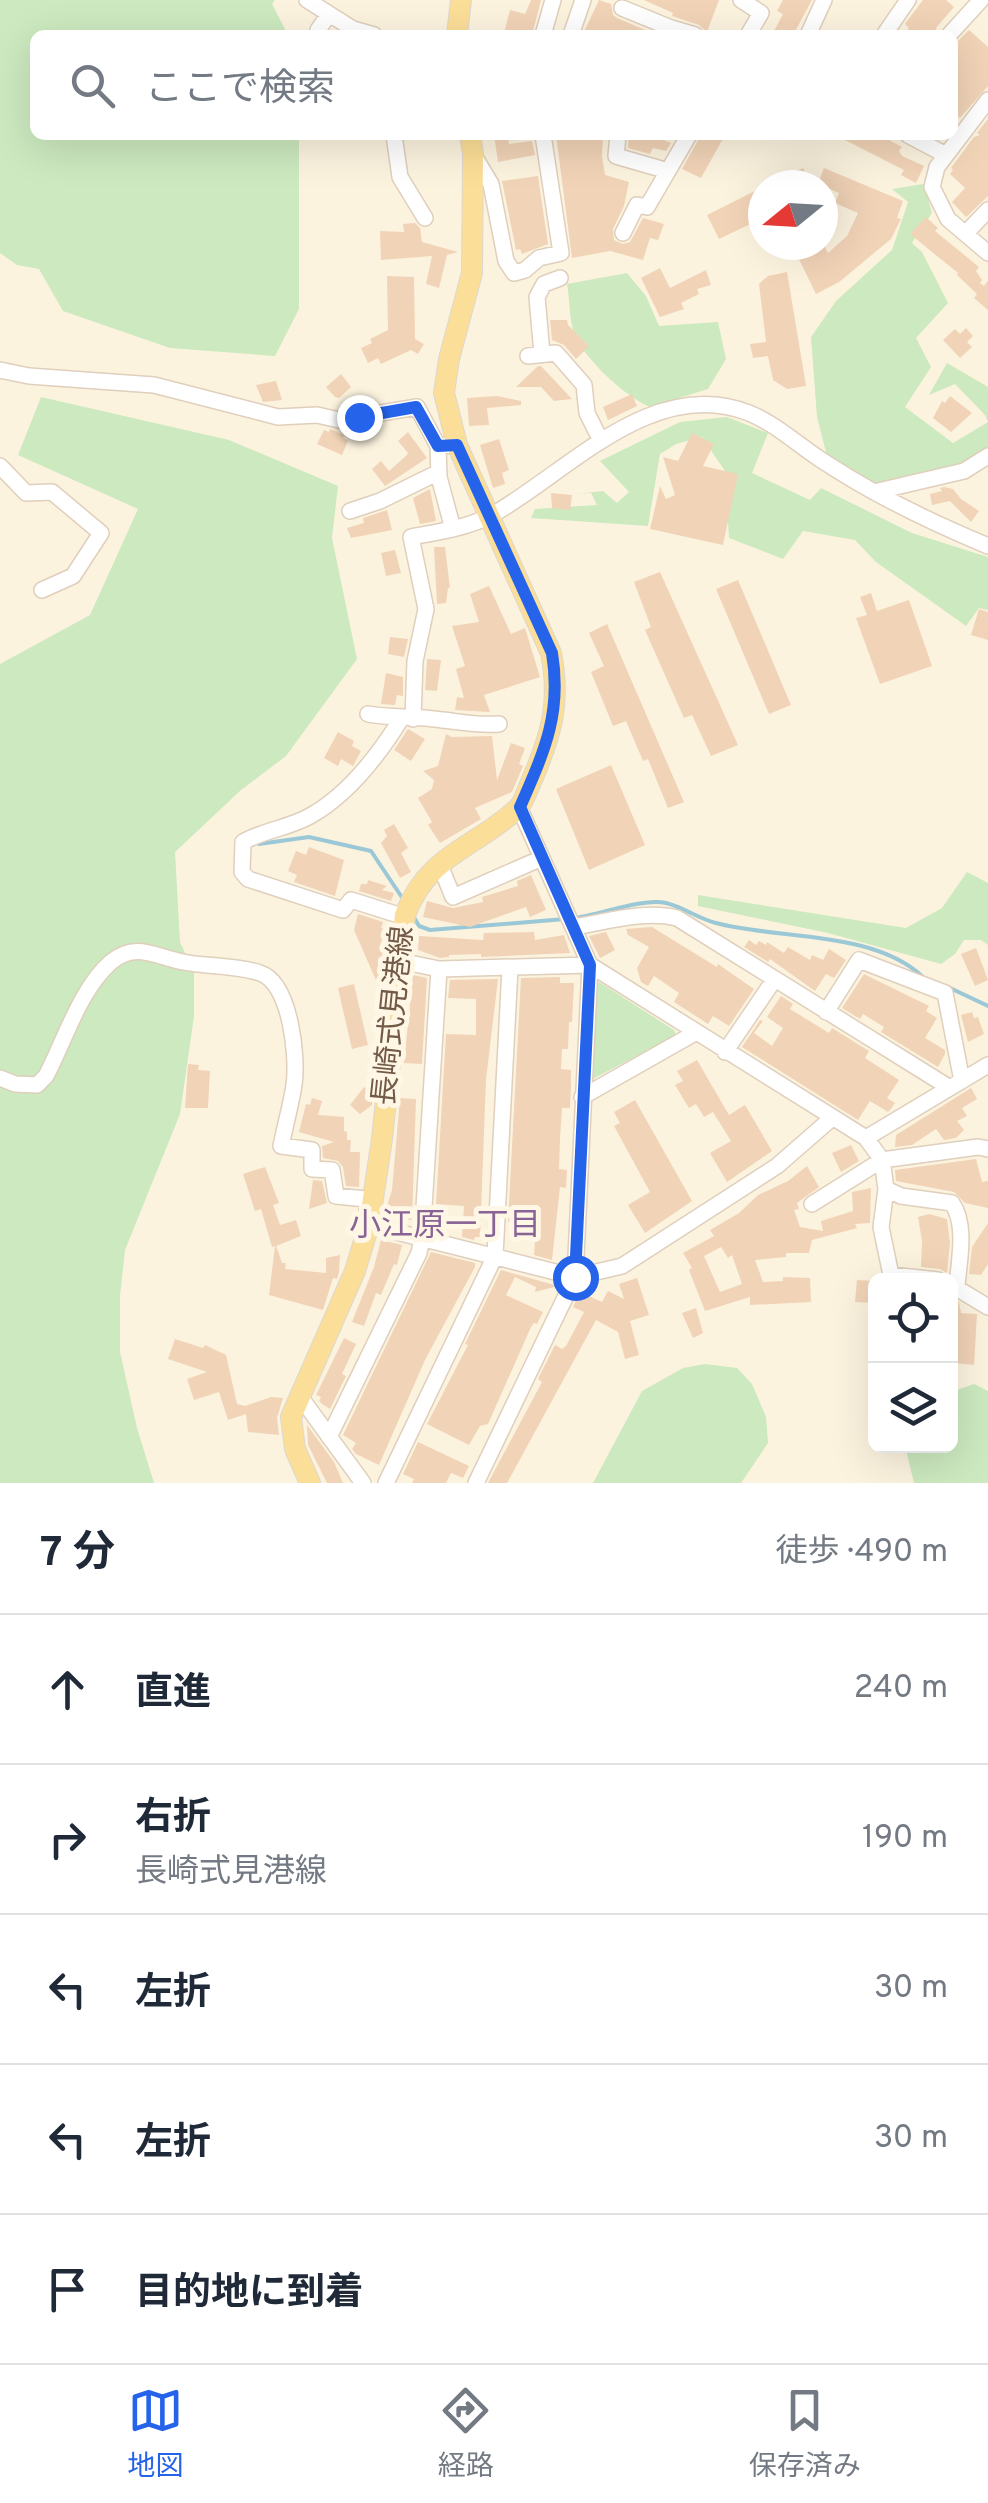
<!DOCTYPE html>
<html lang="ja">
<head>
<meta charset="utf-8">
<style>
  :root { --surface:#fff; --page:#f6f6f7; --text:#1f2937; --muted:#747a83; --line:#e0e1e3; --accent:#2563eb }
  body { margin:0; font-family:Overpass,"Noto Sans JP",sans-serif; background:var(--page); color:var(--text) }
  .controls { position:absolute; right:30px; bottom:30px; display:grid; overflow:hidden; border-radius:15px; box-shadow:0 10px 40px #0002 }
  .controls button { width:90px; height:90px; display:grid; place-items:center; padding:0; border:0; border-bottom:2px solid var(--line); background:var(--surface); color:var(--text); font:50px sans-serif }
  .compass { position:absolute; left:748px; top:170px; width:90px; height:90px; border-radius:50%; background:var(--surface); box-shadow:0 10px 40px #0002; rotate:252deg }
  .stop { position:absolute; width:30px; height:30px; margin:-22px; border:8px solid #2563eb; border-radius:50%; background:#fff }
  .stop.end { background:#2563eb; border-color:#fff; box-shadow:0 2px 10px #0008 }
  .list { margin:0; padding:0; list-style:none }
  h2 { display:flex; justify-content:space-between; align-items:center; height:130px; margin:0; padding:0 40px; font-size:42px }
  h2 small { font-size:32px; font-weight:400; color:var(--muted) }
  .list li { display:grid; grid-template-columns:65px 1fr auto; gap:30px; align-items:center; box-sizing:border-box; height:150px; padding:0 40px; border-top:2px solid var(--line) }
  .list b { display:block; font-size:38px; white-space:nowrap }
  .list p { margin:0; font-size:32px; white-space:nowrap; color:var(--muted) }
  .list em { font-size:32px; font-style:normal; color:var(--muted) }
  .icon { flex:none; width:55px; height:55px; fill:none; stroke:currentColor; stroke-width:2; stroke-linecap:round; stroke-linejoin:round }
  .map { position:relative; flex:none; width:988px; height:1483px; overflow:hidden }
  .search { position:absolute; background:var(--surface); box-shadow:0 10px 40px #0002; left:30px; right:30px; top:30px; height:110px; display:flex; align-items:center; gap:25px; box-sizing:border-box; padding:0 35px; border-radius:15px; color:var(--muted); font-size:38px }
  .sheet { height:880px; background:var(--surface) }
  nav { display:flex; justify-content:space-around; align-items:center; box-sizing:border-box; height:140px; border-top:2px solid var(--line); background:var(--surface); font-size:28px; color:var(--muted) }
  nav a { display:grid; justify-items:center; gap:5px }
  nav .on { color:var(--accent) }
  .map>svg:first-child { display:block }
  .green { fill:#cce9bf }
  .lines { fill:none; stroke-linecap:round; stroke-linejoin:round }
  .stream { stroke:#9bc8d6; stroke-width:4 }
  .building { fill:#f1d3b7; fill-rule:evenodd }
  .minor-casing { stroke:#dfcfbc; stroke-width:18 }
  .major-casing { stroke:#ddd7d3; stroke-width:22 }
  .minor { stroke:#fff; stroke-width:15 }
  .major { stroke:#fbde97; stroke-width:20 }
  .route { stroke:#2563eb; stroke-width:12 }
  .labels { text-anchor:middle; dominant-baseline:central; stroke-width:10; stroke-linejoin:round; paint-order:stroke }
  .street-label { font-size:30px; fill:#725a47; stroke:#fff7e5 }
  .neighbourhood-label { font-size:32px; fill:#886395; stroke:#fff7e5 }
</style>
</head>
<body>
<div class="map">
<svg width="988" height="1483" viewBox="0 0 988 1483">
  <rect width="100%" height="100%" fill="#fcf3df"/>
  <path class="green" d="M0,0h275l-3,4 16,31h-253v100h264v174l-24,47 -105,-8 -107,-37 -24,-42 -22,-4 -17,-12z
    M924,184l8,29 -20,30 10,9 26,51 -32,35 15,29 -26,40 48,36 35,-21 -3,-7 -30,-31 -26,11 18,-32 41,24v64l-20,15 -34,4 -12,14 -36,6 -59,-34 -10,-39 -6,-80 25,-36 56,-51 16,-48 -16,-13z
    M627,273l19,23 13,30 59,-4 8,37 -18,30 -58,18c-25,-11 -61,-44 -74,-69 -7,-14 -6,-38 -9,-54z
    M41,397l188,43 109,46 -6,52 25,121 -71,97 -45,34 -66,62 5,90 14,30v44l-14,98 -55,136 -5,46v56l17,76 17,55h-154v-819l90,-49 48,-106 -120,-54z
    M727,417l41,16 -16,40 58,27 11,-12 91,45 76,24v53l-9,-2 -13,18 -90,-64 -21,-22 -52,-9 -20,28 -54,-21 -4,-67 -23,-34 -26,7 -16,10 -12,72 -117,-8 4,-9 62,-4 -6,-12 -15,1 27,-3 14,12 12,-11 -29,-31 80,-39z
    M967,872l21,11v62l-7,-5h-17l-9,14 -14,10 -113,-31 -130,-27v-11l208,33 36,-20z
    M599,982l75,48 2,5 -85,45 3,-96z
    M705,1364l32,4 15,16 14,33 2,26 -27,40h-148l49,-92 41,-23z
    M974,1384l14,7v92h-74l-9,-37h45l1,-54z"/>
  <g class="lines">
    <path class="stream" d="M259,844l50,-7 62,14 34,51
      M412,914l7,12 11,4 135,-11
      M574,918c26,-3 67,-20 92,-15 17,4 33,16 50,20 64,17 157,7 207,54
      M950,988l38,18"/>
  </g>
  <path class="building" d="M531,0h10l-9,35 -28,-2 6,-23 15,4z
    M599,0l12,4 2,11 4,3 40,17 -74,-1z
    M644,0h75l-12,32 -8,-7 -27,-9 1,-3z
    M783,0h29l-19,35h-21l11,-21 -6,-3z
    M923,0h23l8,7 -18,21 2,7h-34l5,-7 -4,-4z
    M969,30l19,17v39l-28,32 -7,-5v-67z
    M988,119v77l-22,21 -14,-15 13,-14 -15,-14 3,-4 -2,-2 23,-31 6,-2 -3,-2z
    M494,135h14l1,9 23,-3 3,14 -37,7z
    M556,135l47,1 -1,20 3,19 24,7 -5,24 -11,23 1,11 9,4 7,-2 13,-24 21,6 -6,16 -8,-2 -7,22 -33,-9 -38,7z
    M629,135h34l-2,4 10,4 -5,8 -13,-3 -3,6 -22,-6z
    M701,135h24l-24,43 -19,-9z
    M835,135h45l22,12 -3,4 3,5 22,10 -8,17 -15,-8 3,-5z
    M803,168l8,17h-43z
    M824,168l79,33 -6,17 4,1 -10,20 -52,43 -23,12 -24,-49h32l4,8 19,-17 11,-23 -23,-10 4,-10 -21,-9z
    M538,176l10,68 -26,10 -2,-5 -4,1 -14,-69z
    M763,187v31l-44,21 -12,-24z
    M926,217l12,11 -3,3 44,36 -3,4 6,9 -2,3 4,3 4,-5v29l-14,-12 3,-4 -20,-19 1,-2 -48,-39z
    M415,223l5,5 2,14 36,10 -11,3 -8,33 -13,-4 6,-28 -51,4 -1,-29 24,1 -1,-8z
    M660,268l10,20 36,-18 5,15 -14,4 2,5 -18,9 3,6 -24,8 -19,-39z
    M787,272l19,114 -19,3 -14,-9 -5,-24 -15,2 -3,-14 16,-2 -7,-58 9,-8z
    M387,276l27,1 1,62 9,5 -6,10 -7,-4 -30,14 -3,-6 -10,5 -7,-15 11,-5 -2,-4 18,-9z
    M550,320h17l1,5 21,21 -13,13 -12,-14 -12,-5z
    M966,328l7,8 -6,6 5,5 -12,11 -17,-18 12,-11 5,5z
    M538,366h3l31,33 -18,2 -13,-14h-25z
    M341,374l10,13 -12,11 -4,-1 -9,-10z
    M276,381l6,19 -19,2 -7,-17z
    M632,394l5,12 -29,14 -5,-13z
    M497,396l24,5v4l-34,3 2,17 -20,1 -2,-28z
    M950,396l22,17 -21,19 -18,-14 9,-17 3,2z
    M330,429l14,6 -1,3 5,3 -6,14 -25,-11 7,-14 5,2z
    M408,432l19,26 -42,28 -13,-17 9,-8 8,10 17,-15 2,-3 -10,-12z
    M692,433l22,11 -11,22 35,8 -15,71 -73,-16 10,-43 6,13 9,-4 -12,-38 15,4z
    M499,439l10,31 -7,3 3,11 -12,4 -13,-43z
    M944,487l9,2 8,10 18,12 -8,11 -21,-21 -18,4 -2,-11 12,-3 -2,-3z
    M430,489l6,32 -16,3 -7,-26z
    M551,493l21,2 -2,15 -18,-2z
    M387,510l5,20 -41,8 -4,-10 17,-5 -1,-5z
    M434,547h11l5,41h-2l-2,15 -9,1z
    M395,550l6,23 -15,3 -5,-23z
    M660,572l78,173 -27,11 -19,-41 -8,3 -39,-88 6,-3 -17,-45z
    M738,580l53,125 -22,9 -53,-125z
    M489,586l22,48 14,-6 15,49 -56,18 6,17 -35,-2 2,-13 7,1 -8,-29 9,-3 -13,-40 27,-4 -9,-28z
    M871,593l6,18 32,-11 23,66 -52,18 -24,-66 11,-3 -7,-18z
    M979,609l9,3v28l-17,-5z
    M607,624l77,178 -16,6 -20,-49 -5,2 -17,-40 -13,5 -22,-54 13,-6 -15,-33z
    M390,637l18,2 -4,18 -16,-3z
    M427,659l14,1 -4,31 -12,-1z
    M386,673l17,4v19l-6,-1 -2,10 -14,-1z
    M408,729l17,10 -14,22 -17,-11z
    M338,732l16,9 -2,5 9,5 -8,15 -12,-7 -3,7 -14,-8z
    M446,734l6,3 40,-1 5,44 14,-37 14,5 -6,16 4,2 -11,26 -37,16 6,11 -41,24 -12,-18 4,-3 -14,-24 14,-9 2,-9 -11,-9 15,-5z
    M611,765l34,80 -56,25 -33,-81z
    M394,824l14,24 -7,5 10,19 -11,6 -19,-35 6,-7 -3,-6z
    M309,847l35,13 -9,36 -41,-14 3,-7 -9,-4 8,-20 10,4z
    M531,875l15,35 -16,7 -4,-10 -56,20 -47,-10 4,-16 26,7 30,-6 -1,-5 36,-11 -1,-5z
    M368,880l19,6 -5,4 12,3 -3,8 -32,-10 2,-7h6z
    M358,914l25,8 -2,6 4,1 -5,17 8,3 -6,45 -28,-64z
    M652,927l65,40 1,-3 36,25 -25,37 -16,-10 -5,8 -34,-22 5,-9 -25,-17 -6,10 -7,-4 -4,-14 12,-21 -21,-12 -2,-6z
    M534,932l1,8 29,-5 6,18 -89,4v-3l-32,1v2l-9,1 -22,-8 1,-14 64,4 1,-7z
    M606,932l9,18 -15,8 -11,-22z
    M749,940l7,5 3,-4 7,4 1,-3 17,11 4,-6 22,13 2,-5 11,5 6,-11 17,11 -12,18 -8,-4 -11,17 -45,-32 -2,3 -24,-15z
    M976,948l12,32 -13,6 -14,-32z
    M864,974l65,32 -3,5 11,7 -12,20 20,12v4l-7,13 -57,-35 3,-5 -21,-13 -3,5 -18,-11z
    M413,975l14,3 -5,86 -18,-1z
    M560,977v6h14l-2,39h-3l-1,27h-6l-1,20 10,1v17l-1,21h-8l-2,30 -1,31 8,1 -1,18 -6,-1 -8,73 -18,-5 2,-30 -28,-3 13,-244z
    M498,979l-12,101 -6,157h-5l-1,3 -12,-3 2,-31 -28,-2 10,-170 30,1v-36l-28,-1 2,-18z
    M354,984l14,61 -16,4 -14,-61z
    M781,996l12,8 -3,5 39,24 3,-5 37,23 -4,7 34,22 -12,18 8,5 -5,7 -2,2 -18,-11 -12,19 -116,-73 18,-27 3,1 -9,12 18,13 11,-18 -16,-11z
    M972,1012l2,6 4,-1 6,17 -16,8 -7,-27z
    M697,1060l32,55 16,-10 27,46 -45,31 -17,-29 21,-12 -18,-29 -9,5 -8,-13 -7,4 -14,-23 8,-4 -6,-10z
    M188,1064l11,1 -1,5 12,1 -2,37h-23z
    M364,1087l9,7 -1,11 -12,9 -10,-9z
    M971,1088l6,11 -15,9 5,8 -10,5 7,9 -8,8 -12,2 -8,-11 -24,16 -17,2 1,-12z
    M312,1098l10,3 -4,14 26,2v14l3,1v8h4l-1,12h10l-1,35 -13,-1 -3,-19 -5,-6 -15,-3 -1,-12 12,-4 -35,-10 7,-28 4,1z
    M400,1098l16,1 -4,121 -28,-4 8,-26z
    M635,1100l57,101 -47,32 -17,-28 22,-13 -36,-66 6,-3 -6,-11z
    M851,1145l8,16 -18,11 -9,-19z
    M976,1159l6,23 6,-1v27l-23,-5 -11,-11 -58,-11 -1,-11z
    M807,1166l12,21 -22,16 2,6 -5,1 6,17 23,4 -2,-10 32,-10 -1,-19 19,-4 -1,35 -15,1 2,4 -45,12 -3,13h-23v4l-31,3 8,22 20,-1v-4l27,1 1,24 -61,3v-8l-45,14 -16,-41 3,-2 -9,-15 31,-17 -4,-6 29,-17 19,-18 30,-14zM721,1247l7,11 4,-3 10,29 -22,8 -16,-36z
    M265,1167l14,36 -6,2 7,20 16,-5 5,16 -25,10 6,17h4l-1,6 41,4v-15l14,-3 -1,17 -2,7 -4,-1 -10,32 -54,-15 6,-49 -3,1 -11,-38 -6,2 -12,-37z
    M313,1180l9,1 5,22 -18,6z
    M929,1214l18,5 3,24 -3,30 -7,-4 -19,-2 1,-26 -4,-24z
    M988,1223v41l-7,11 -12,-1 3,-27z
    M381,1240l21,5 -5,20 -3,-1 -13,31 -5,-2 -12,33 -12,-4 22,-55z
    M431,1252l44,11v4l-50,93 -46,105 -23,-11 -4,-5 4,-6 -13,-8z
    M501,1270l57,16 -23,6 1,-5 -21,-10 -9,18 37,17 -6,12 -3,-1 -3,4 -43,97 -8,2 -11,19 -42,-21 41,-79 -3,-1z
    M637,1278l12,37 -19,6 9,34 -14,4 -7,-27 -22,-12 -89,163h-19l54,-101 -4,-3 17,-34 7,4 4,-3 18,-34 -11,-5 7,-15 22,10 6,-11 16,8 -5,-15z
    M857,1280l19,1v22l-21,-1z
    M950,1297l9,5 2,11 16,1 -3,51 -20,-2 2,-31h-6z
    M696,1308l7,25 -10,5 -11,-25z
    M344,1338l12,6 -14,30 4,2 -16,33 -8,-5 -3,-3 2,-4 -5,-2z
    M175,1339l28,9 2,-3 21,10 11,49 8,2 26,-9 12,1 -6,20 2,17 -31,-3 -2,-18 -18,6 -9,-28 -25,8 -7,-21 20,-7 -39,-13z
    M307,1425l27,37 9,21h-16l-19,-38z
    M418,1442l51,24 -6,12 -12,-5 -5,10h-34l2,-4 -11,-5z"/>
  <g class="lines">
    <g class="minor-casing">
      <path id="minor" d="M307,0l46,29 21,6
        M741,0l20,13 -13,22
        M622,8l49,20
        M669,33l2,-5 24,7
        M319,35l-1,-5 11,-16
        M543,35l10,-35
        M571,35l12,-35
        M808,35l16,-35
        M884,35l24,-35
        M949,35l32,-35
        M988,100l-51,67 -5,20 16,32 40,34
        M394,135l6,42 25,41
        M618,135l-2,21 52,15
        M908,135l38,20
        M473,154l18,30 15,77 8,12 11,-3 14,-12 22,-5 -18,-118
        M967,232l21,-22
        M623,233l14,-28 10,2 42,-72
        M542,354l-5,-57 7,-13 16,-6
        M528,356l28,-3 28,32 3,28 14,28
        M0,370l29,6 125,9 124,32 39,-2 22,5 78,-13 21,39 19,-1
        M438,446l1,31 14,52
        M0,466l26,27 26,-1 49,41 -28,43 -31,14
        M874,492l90,-21 24,-15
        M350,511l30,-10 59,-29
        M368,714c22,4 44,2 66,5 22,2 42,7 65,5
        M401,719c-23,37 -53,76 -91,97 -21,12 -46,14 -67,26l-1,30 6,7 95,31 8,-10 54,17
        M413,719l2,-58 11,-52 -15,-72c27,-5 56,-9 81,-22 76,-43 161,-140 257,-102 29,12 51,34 77,50 50,33 107,60 162,83
        M440,865l13,32 89,-39
        M573,927c33,-5 71,-17 104,-9l273,170
        M400,961l39,8 151,-4 276,173 122,-73
        M826,1012l33,-52 86,33 17,88
        M725,1052l49,-72
        M0,1078l15,6 22,1 9,-9c19,-36 34,-87 65,-114 25,-21 45,-5 72,0 25,5 53,3 77,11 31,10 38,85 34,112 -3,20 -9,41 -13,61l31,4v19l20,1 4,26 30,3 3,26 206,52 47,-11 155,-100 55,-48
        M582,1097l113,-64
        M866,1138l16,22 4,29 -5,38 10,48 47,5
        M886,1189l15,7 51,7c15,22 7,57 5,83
        M812,1204l70,-44 96,-13 10,2
        M950,1284l38,23
        M299,1395l64,88
        M329,1437l90,-184 3,-14 17,-270
        M386,1483l109,-227 15,-288
        M476,1483l99,-206 15,-312 -71,-158"/>
    </g>
    <g class="major-casing">
      <path id="major" d="M457,35l4,-35
        M310,1483l-15,-34 -4,-32 64,-146 14,-46 13,-86 23,-224c23,-61 70,-67 112,-106 7,-6 10,-19 14,-27 20,-46 30,-79 20,-129l-94,-208 -13,-52 5,-34 23,-86 1,-119 -3,-19"/>
    </g>
    <use href="#minor" class="minor"/>
    <use href="#major" class="major"/>
  </g>
  <g class="lines">
    <path class="route" d="M359,417l57,-10 22,39 19,-1 95,208c10,61 -8,99 -32,154l70,158 -15,312"/>
  </g>
  <g class="labels">
    <g class="street-label">
      <text transform="translate(395 1016) rotate(-84)">長崎式見港線</text>
    </g>
    <g class="neighbourhood-label">
      <text x="445" y="1227">小江原一丁目</text>
    </g>
  </g>
</svg>
<div class="controls">
<button><svg class="icon" aria-label="locate" viewBox="0 0 24 24"><circle cx="12" cy="12" r="6"/><path d="M12 2v4M12 18v4M2 12h4M18 12h4"/></svg></button>
<button><svg class="icon" aria-label="layers" viewBox="0 0 24 24"><path d="M12 4l9 5-9 5-9-5zM3 14l9 5 9-5"/></svg></button>
</div>
<svg class="compass" viewBox="-18 -18 36 36"><path d="M0-13l5 13h-10z" fill="#e53935"/><path d="M0 13l5-13h-10z" fill="#747a83"/></svg>
<div class="stop" style="left:575px;top:1277px"></div>
<div class="stop end" style="left:359px;top:417px"></div>
<div class="search"><svg class="icon" aria-label="search" viewBox="0 0 24 24"><circle cx="10" cy="10" r="6"/><path d="M15 15l6 6"/></svg>ここで検索</div>
</div>
<section class="sheet">
<h2>7 分<small>徒歩 · 490 m</small></h2>
<ul class="list">
<li><svg class="icon" aria-label="ahead" viewBox="0 0 24 24"><path d="M12 20V5M6 11l6-6 6 6"/></svg><div><b>直進</b></div><em>240 m</em></li>
<li><svg class="icon" aria-label="right" viewBox="0 0 24 24"><path d="M7 20v-9h11M14 6l5 5-5 5"/></svg><div><b>右折</b><p>長崎式見港線</p></div><em>190 m</em></li>
<li><svg class="icon" aria-label="left" viewBox="0 0 24 24"><path d="M17 20v-9H6M10 6l-5 5 5 5"/></svg><div><b>左折</b></div><em>30 m</em></li>
<li><svg class="icon" aria-label="left" viewBox="0 0 24 24"><path d="M17 20v-9H6M10 6l-5 5 5 5"/></svg><div><b>左折</b></div><em>30 m</em></li>
<li><svg class="icon" aria-label="arrive" viewBox="0 0 24 24"><path d="M6 21V4h12l-3 4 3 4H6"/></svg><div><b>目的地に到着</b></div></li>
</ul>
</section>
<nav>
<a class="on"><svg class="icon" aria-label="map" viewBox="0 0 24 24"><path d="M3 6l6-2 6 2 6-2v14l-6 2-6-2-6 2zM9 4v14M15 6v14"/></svg>地図</a>
<a><svg class="icon" aria-label="directions" viewBox="0 0 24 24"><path d="M12 3l9 9-9 9-9-9zM9 14v-3h6M13 9l2 2-2 2"/></svg>経路</a>
<a><svg class="icon" aria-label="saved" viewBox="0 0 24 24"><path d="M7 4h10v16l-5-4-5 4z"/></svg>保存済み</a>
</nav>
</body>
</html>
